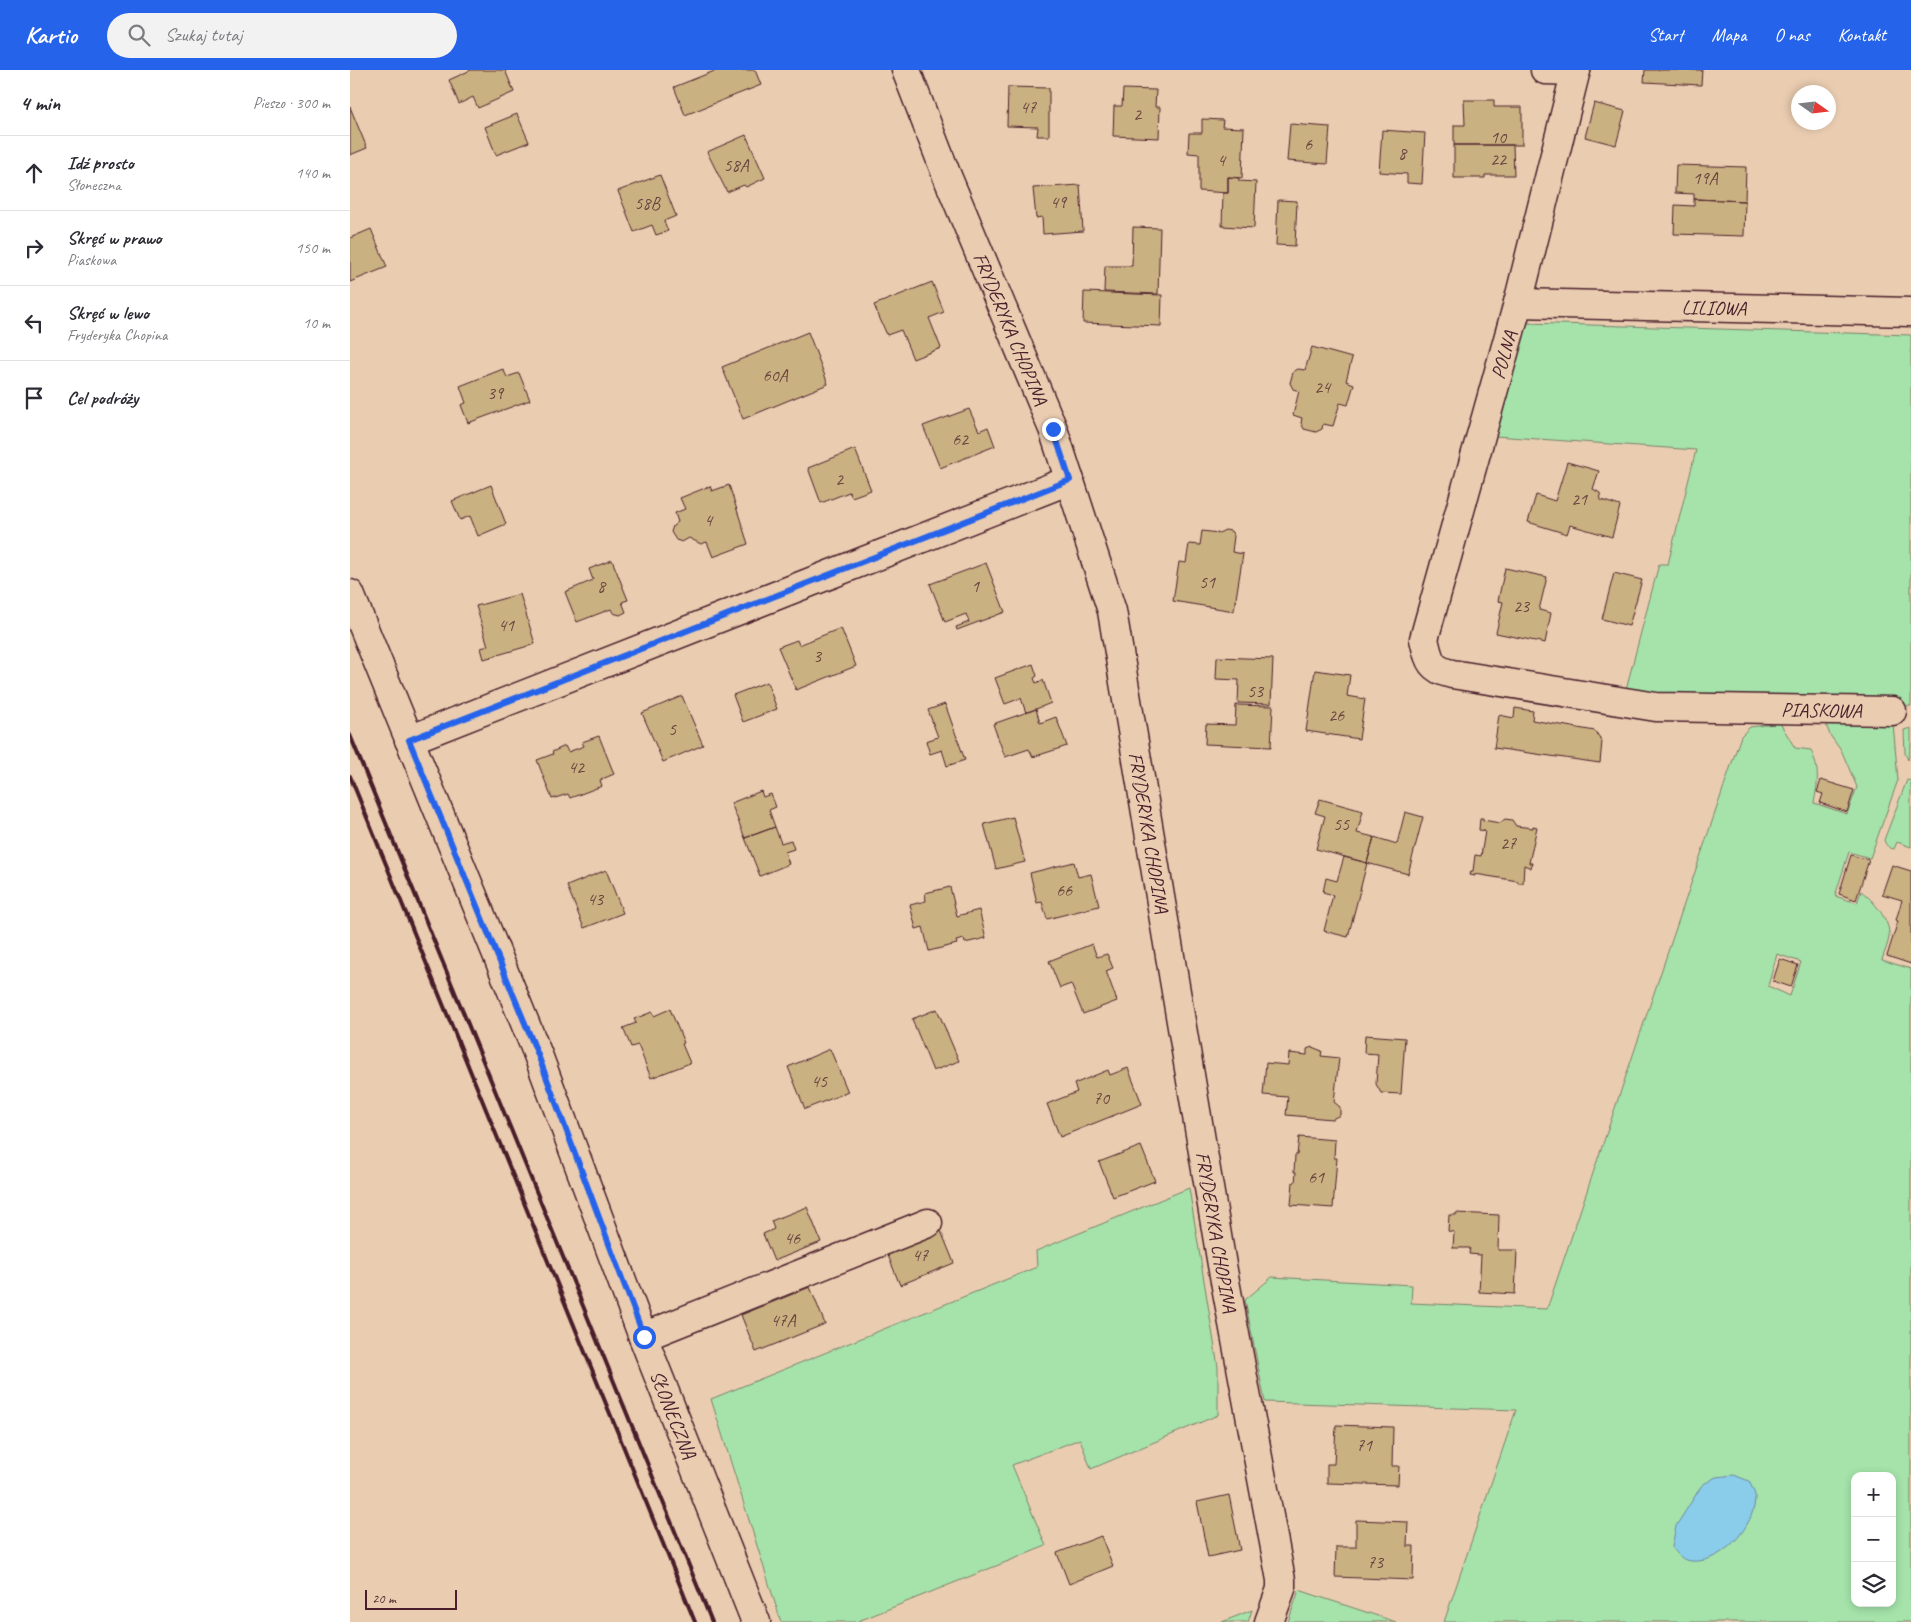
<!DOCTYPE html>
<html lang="pl">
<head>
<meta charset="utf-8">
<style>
  :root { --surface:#fff; --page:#f2f2f3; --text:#2b2b33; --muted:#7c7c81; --line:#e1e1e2; --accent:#2563eb }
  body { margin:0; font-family:Caveat,sans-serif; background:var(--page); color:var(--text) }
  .controls { position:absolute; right:15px; bottom:15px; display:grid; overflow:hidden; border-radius:10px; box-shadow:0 2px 8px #0003 }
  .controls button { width:45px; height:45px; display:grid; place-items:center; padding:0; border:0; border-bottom:1px solid var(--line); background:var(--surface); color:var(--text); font:25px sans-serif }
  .compass { position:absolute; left:1441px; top:15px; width:45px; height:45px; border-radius:50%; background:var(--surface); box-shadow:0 2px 8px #0003; rotate:104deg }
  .scale { position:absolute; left:15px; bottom:12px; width:92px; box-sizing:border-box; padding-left:5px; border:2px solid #4a1f2b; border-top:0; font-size:14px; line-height:18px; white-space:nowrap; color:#4a1f2b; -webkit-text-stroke:4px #eacdb1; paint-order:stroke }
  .stop { position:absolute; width:15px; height:15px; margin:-11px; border:4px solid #2563eb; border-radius:50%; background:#fff }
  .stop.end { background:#2563eb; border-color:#fff; box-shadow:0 1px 5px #0008 }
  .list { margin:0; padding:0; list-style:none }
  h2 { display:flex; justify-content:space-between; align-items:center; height:65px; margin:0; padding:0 20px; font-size:21px }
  h2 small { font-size:16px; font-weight:400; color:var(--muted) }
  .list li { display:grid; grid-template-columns:32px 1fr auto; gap:15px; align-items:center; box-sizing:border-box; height:75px; padding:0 20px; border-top:1px solid var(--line) }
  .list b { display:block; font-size:19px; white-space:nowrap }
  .list p { margin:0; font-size:16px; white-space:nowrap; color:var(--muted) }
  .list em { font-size:16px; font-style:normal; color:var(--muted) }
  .icon { flex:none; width:28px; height:28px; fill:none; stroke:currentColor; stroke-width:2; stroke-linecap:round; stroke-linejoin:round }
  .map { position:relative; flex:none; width:1561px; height:1552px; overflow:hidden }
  header { display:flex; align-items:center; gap:30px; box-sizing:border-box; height:70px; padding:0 25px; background:var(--accent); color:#fff }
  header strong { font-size:24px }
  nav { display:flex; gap:28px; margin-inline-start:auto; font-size:18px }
  .search { width:350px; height:45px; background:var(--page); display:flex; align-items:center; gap:12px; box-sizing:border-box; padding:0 18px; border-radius:28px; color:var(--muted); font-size:19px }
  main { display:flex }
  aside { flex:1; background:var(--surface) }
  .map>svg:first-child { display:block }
  .green { fill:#a5e3aa; stroke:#78816a; fill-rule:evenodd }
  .water { fill:#89cdeb; stroke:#70879e }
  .building { fill:#cab181; stroke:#4a1f2b }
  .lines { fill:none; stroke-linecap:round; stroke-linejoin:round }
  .minor-casing { stroke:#4a1f2b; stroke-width:31 }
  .minor { stroke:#eacdb1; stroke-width:28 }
  .rail { stroke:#4a1f2b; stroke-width:4 }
  .route { stroke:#2563eb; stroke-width:6 }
  .labels { text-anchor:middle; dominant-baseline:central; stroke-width:4; stroke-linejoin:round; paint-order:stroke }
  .number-label { font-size:18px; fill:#6a4440 }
  .street-label { font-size:20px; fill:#4a1f2b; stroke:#eacdb1 }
</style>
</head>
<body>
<header>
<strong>Kartio</strong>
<div class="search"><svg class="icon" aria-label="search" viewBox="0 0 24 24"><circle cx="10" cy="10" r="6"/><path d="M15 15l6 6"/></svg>Szukaj tutaj</div>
<nav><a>Start</a><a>Mapa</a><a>O nas</a><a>Kontakt</a></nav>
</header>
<main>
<aside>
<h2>4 min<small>Pieszo · 300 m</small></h2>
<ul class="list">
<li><svg class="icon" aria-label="ahead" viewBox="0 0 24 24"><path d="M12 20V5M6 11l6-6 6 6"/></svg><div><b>Idź prosto</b><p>Słoneczna</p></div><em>140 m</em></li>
<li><svg class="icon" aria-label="right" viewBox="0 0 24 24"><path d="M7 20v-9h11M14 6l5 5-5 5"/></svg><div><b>Skręć w prawo</b><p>Piaskowa</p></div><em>150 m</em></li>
<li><svg class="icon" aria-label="left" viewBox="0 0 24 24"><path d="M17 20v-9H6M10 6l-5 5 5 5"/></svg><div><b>Skręć w lewo</b><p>Fryderyka Chopina</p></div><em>10 m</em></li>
<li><svg class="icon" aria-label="arrive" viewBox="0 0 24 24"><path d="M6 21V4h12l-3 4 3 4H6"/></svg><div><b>Cel podróży</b></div></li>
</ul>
</aside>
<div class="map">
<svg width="1561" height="1552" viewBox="0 0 1561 1552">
  <rect width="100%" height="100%" fill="#eacdb1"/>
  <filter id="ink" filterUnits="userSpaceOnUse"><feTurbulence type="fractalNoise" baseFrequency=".02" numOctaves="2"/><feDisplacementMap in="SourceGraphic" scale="10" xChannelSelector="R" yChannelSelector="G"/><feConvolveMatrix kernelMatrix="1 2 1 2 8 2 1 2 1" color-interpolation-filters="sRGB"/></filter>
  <g filter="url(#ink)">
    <path class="green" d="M1177,253l384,12v371l-161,-5 -125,-8 34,-129h9l28,-114 -201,-14z
      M1474,649l69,4 5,57 -28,78 -21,-6 -14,44 22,7 4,-12c12,9 30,30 28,46 -1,8 -5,16 -7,23l29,9v653h-467l72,-212 -251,-8 -20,-102 27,-23 140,8 -1,18 136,6 194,-573 9,-9 30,-4 15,25 16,2c9,21 7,32 3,53l33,11 10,-27 -15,-35 -12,-17zM1427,884l24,8 -11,34 -22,-10zM1505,1406h37v127h-37z
      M1561,658v17l-3,15 -3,-7 -1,-23z
      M1557,710l4,1v66l-14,-5 -3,7c-5,-1 -8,-3 -10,-9z
      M839,1118l29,179v48l-127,54 -11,-30 -68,26 34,81 -190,76h-75l-70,-223 326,-132 -1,-16z
      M949,1520l97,32h-108z
      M902,1540l-4,12h-26z"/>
    <path class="water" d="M1384,1405l15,6c2,4 5,10 6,14 2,31 -37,74 -69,65 -6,-2 -10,-8 -14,-13l4,-21 26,-41 14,-8z"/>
    <path class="building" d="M121,0h34l9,22 -36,16 -5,-11 -14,7 -10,-24z
      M367,0h38l6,15 -76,30 -11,-28z
      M1295,0h57l-1,15 -57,-3z
      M658,17l41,1v48h-12l1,-9 -31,-1z
      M773,19l33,1 -1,17h5l-1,31 -46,-2 1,-30h8z
      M1114,30h30v7h28v38h-68v-20h11z
      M1244,33l31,8 -9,34 -31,-8z
      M0,37l17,41 -17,7z
      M167,44l12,28 -33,13 -11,-28z
      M852,49l21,1 -1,7 22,1 -2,50 -14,-1v16l-29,-2v-37l-11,-1 1,-20h13z
      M940,54l40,3 -3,37 -40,-3z
      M1032,60l43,3 -3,51 -15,-1v-9l-28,-2z
      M396,65l19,43 -19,9 -2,-2 -17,7 -20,-40z
      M1104,75h59l1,30h-29v3h-31z
      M1326,95l70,2 -1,34 -51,-2v-5l-19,-1z
      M310,105l16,41 -12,5 4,10 -12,4 -4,-10 -18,7 -16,-41z
      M878,107l11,1v3l17,1 -2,46 -32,-2 1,-33h5z
      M730,115l3,46 -40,3 -1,-17 -6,1 -3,-30z
      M1344,129l51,2 -1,35 -70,-2 1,-29 19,1z
      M928,130l19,1 -2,45 -19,-1z
      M783,157l27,1 -2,66 -54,-2 1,-26h27z
      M21,159l16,38 -37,15v-44z
      M582,212l12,30 -15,6 12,30 -28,11 -12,-29 -14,5 -13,-30z
      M734,222l78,3 -1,31 -78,-3z
      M458,262l20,52 -85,35 -21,-52z
      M962,277l40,11 -6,23 8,3 -6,21 -8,-2 -7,23 -10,-2 -1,5 -6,3 -12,-3 -3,-6 1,-5 -9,-3 6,-24 -6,-2 -3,-6 3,-11 5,-3 7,1z
      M153,299l4,8 12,-4 11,27 -62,23 -7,-18 5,-2 -6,-17z
      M619,339l10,22 9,-4 7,19 -55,22 -17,-42z
      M505,379l16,41 -19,7 -3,-5 -28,11 -13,-35z
      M1217,392l32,9 -6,18 7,4 1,7 19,6 -8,31 -42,-12 -3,9 -39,-12 8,-27 19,6z
      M141,415l15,39 -28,12 -8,-20 -10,4 -8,-19z
      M379,415l19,59 -35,13 -6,-15 -6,2 -12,-6 -7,4 -6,-2 -5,-8 2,-6 5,-4 -3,-9 10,-4 -5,-11 30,-12 2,5z
      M875,460l6,1 3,5 -2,16 11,2 -9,57 -61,-10 6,-39 7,1 3,-19 11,1 2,-14 17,2z
      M262,490l16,40 -6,2 4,10 -6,3 -7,-2 -2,-4 -34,13 -12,-30 28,-12 -4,-11z
      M636,493l19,49 -48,18 -1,-3 13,-5 -3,-8 -21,8 -15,-38z
      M1155,498l42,9 -8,33 12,3 -6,30 -49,-10 7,-31 -5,-1z
      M1264,503l28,7 -13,46 -27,-7z
      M170,524l15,50 -51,15 -3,-11 7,-2 -12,-40z
      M491,558l15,38 -60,24 -18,-43 19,-7 2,5z
      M867,587l56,2 -2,45 -33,-1 1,-23 -23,-1z
      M683,594l4,12 -3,2 2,5 7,-3 8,23 -25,10 -5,-15 -16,6 -10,-26z
      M965,600l35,5 -3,21 18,3 -6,40 -53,-8z
      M417,612l10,27 -34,13 -10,-27z
      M332,626l21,49 -40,17 -21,-49z
      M595,634l20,56 -18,6 -5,-16 -12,4 -4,-13 12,-4 -10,-27z
      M886,635l37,1 -2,41 -66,-3 1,-20 29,1z
      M1165,638l18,3 -1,9 63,11 7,10 -2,22 -106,-15 5,-33 15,3z
      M686,639l4,14 16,-6 11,29 -34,11 -4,-8 -24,8 -12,-33z
      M249,666l15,38 -14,6 2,6 -32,12 -2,-4 -16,5 -15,-39 16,-6 -1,-2 13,-6 3,6 16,-6 -2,-4z
      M1471,710l33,10 -7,22 -27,-9 3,-9 -6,-2z
      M411,721l2,6 8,-3 5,13 -7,3 6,17 -30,11 -14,-35z
      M970,729l43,12 -6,22 17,4 -7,26 -51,-14 9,-33 -10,-3z
      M1055,742l18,5 -15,57 -41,-11 7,-26 23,7z
      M663,747l12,45 -29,7 -12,-45z
      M1130,748h3v2l17,3 5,-4 7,1 4,6 17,2v-2l4,1 -8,36h3l-1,5 -7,-3 -1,18h-5v-2l-43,-7v2l-5,-1 1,-4h2l2,-16 6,1 4,-25 -6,-1z
      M425,757l6,16 10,-3 3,9 -9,3 4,12 -29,12 -15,-38z
      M1501,785l18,5 -13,40 -17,-6z
      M994,787l23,6 -19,74 -24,-6 9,-36 -10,-3 3,-14 11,3z
      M724,792l4,15 13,-3 8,32 -52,13 -5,-17 -5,1 -7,-30z
      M1542,795l19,6v93l-24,-8 11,-35 -2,-1 6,-20 -20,-6z
      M256,800l17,43 -39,15 -17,-42z
      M600,817l7,29 22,-6 7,28 -21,5 -1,-4 -8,2 1,3 -28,7 -6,-24 -7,2 -6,-24 16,-4 -1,-8z
      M742,874l5,13 10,-3 6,14 -7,3 11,30 -34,13 -12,-30 -11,4 -11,-27z
      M1430,889l18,6 -7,22 -18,-6z
      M320,939l14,34 -2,1 8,19 -39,15 -13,-33 -7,2 -8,-19 13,-5 -2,-4 18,-7 2,4z
      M587,939l22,52 -26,10 -21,-52z
      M1015,965l40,3 -4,56 -20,-1 -5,-9 2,-30 -14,-1z
      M962,977l10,4 -1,5 18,2 -5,44 6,5v8l-8,4 -46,-4 2,-18 -25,-2 3,-32 22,2 1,-12 18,2v-6z
      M480,979l18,43 -43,17 -17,-42z
      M778,998l14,36 -82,33 -13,-33 30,-12 -3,-8 34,-14 2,5z
      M949,1067l36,3 -1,18h3l-4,50 -42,-3 2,-23h2l1,-10h-2l1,-17h2z
      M791,1076l14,35 -42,16 -14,-35z
      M457,1137l14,35 -47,19 -11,-27 11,-5 -3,-8z
      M1106,1143l43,2 -1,35h19l-2,44 -36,-2 2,-37 -12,-1 1,-6h-17l1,-16 -6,-1 1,-16h7z
      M589,1156l15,37 -54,22 -15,-37z
      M460,1217l15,37 -69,28 -15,-37z
      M986,1355l57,2 -1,39h7l-1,19 -71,-2v-19h7z
      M879,1425l11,55 -32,7 -11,-55z
      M1006,1450l52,2 -1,24h7l-1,34 -78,-3 1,-30h20z
      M751,1466l12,30 -44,18 -12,-31z"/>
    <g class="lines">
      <g class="minor-casing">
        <g id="minor">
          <path id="s1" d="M556,0l41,106 106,253 59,182 110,654 59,315v9l-12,33"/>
          <path d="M1195,0l31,1"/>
          <path id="s2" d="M1226,0l-58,233 -94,336c5,20 5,30 28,35l204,33 236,4"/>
          <path id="s3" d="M1168,233l393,9"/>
          <path id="s4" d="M0,524l188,461 105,282 113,285"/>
          <path d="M59,670l661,-260"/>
          <path d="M293,1267l285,-114"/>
        </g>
      </g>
      <use href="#minor" class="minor"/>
      <path class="rail" d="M0,665l362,887
        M0,706l345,846"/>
    </g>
  </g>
  <g class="lines" filter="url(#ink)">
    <path class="route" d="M294,1267l-106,-282 -129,-315 661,-260 -17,-51"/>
  </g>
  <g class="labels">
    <g class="number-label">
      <text x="678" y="37">47</text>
      <text x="787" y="44">2</text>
      <text x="1148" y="67">10</text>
      <text x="958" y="74">6</text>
      <text x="1052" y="83">8</text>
      <text x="1148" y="89">22</text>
      <text x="871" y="90">4</text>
      <text x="386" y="95">58A</text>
      <text x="1355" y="108">19A</text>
      <text x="708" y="132">49</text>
      <text x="297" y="133">58B</text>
      <text x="425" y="305">60A</text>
      <text x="972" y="317">24</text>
      <text x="145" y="323">39</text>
      <text x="610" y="369">62</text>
      <text x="489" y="409">2</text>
      <text x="1229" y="429">21</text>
      <text x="358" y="450">4</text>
      <text x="857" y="512">51</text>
      <text x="251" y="516">8</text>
      <text x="625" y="516">1</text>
      <text x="1171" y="536">23</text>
      <text x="156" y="555">41</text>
      <text x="467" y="586">3</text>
      <text x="905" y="621">53</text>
      <text x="986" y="645">26</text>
      <text x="322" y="659">5</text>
      <text x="226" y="697">42</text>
      <text x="991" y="754">55</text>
      <text x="1158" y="773">27</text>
      <text x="714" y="820">66</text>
      <text x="245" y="829">43</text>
      <text x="469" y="1011">45</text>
      <text x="751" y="1028">70</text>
      <text x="966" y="1107">61</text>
      <text x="442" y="1168">46</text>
      <text x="570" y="1185">47</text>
      <text x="433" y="1250">47A</text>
      <text x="1014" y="1375">71</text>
      <text x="1025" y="1492">73</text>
    </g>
    <g class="street-label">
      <text stroke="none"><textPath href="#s3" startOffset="196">LILIOWA</textPath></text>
      <text stroke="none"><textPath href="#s1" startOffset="279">FRYDERYKA CHOPINA</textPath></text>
      <text transform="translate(1154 285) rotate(-74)">POLNA</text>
      <text stroke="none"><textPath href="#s2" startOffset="1010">PIASKOWA</textPath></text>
      <text stroke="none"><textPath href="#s1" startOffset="804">FRYDERYKA CHOPINA</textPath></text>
      <text stroke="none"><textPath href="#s1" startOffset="1209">FRYDERYKA CHOPINA</textPath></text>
      <text stroke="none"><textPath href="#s4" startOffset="882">SŁONECZNA</textPath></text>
    </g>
  </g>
</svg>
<div class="controls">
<button>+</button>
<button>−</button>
<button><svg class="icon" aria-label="layers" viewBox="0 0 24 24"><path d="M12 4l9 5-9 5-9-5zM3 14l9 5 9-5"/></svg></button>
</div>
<svg class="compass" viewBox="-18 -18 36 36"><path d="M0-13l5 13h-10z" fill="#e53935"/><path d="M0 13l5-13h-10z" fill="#7c7c81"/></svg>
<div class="scale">20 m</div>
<div class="stop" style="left:294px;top:1267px"></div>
<div class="stop end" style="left:703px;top:359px"></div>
</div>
</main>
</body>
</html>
